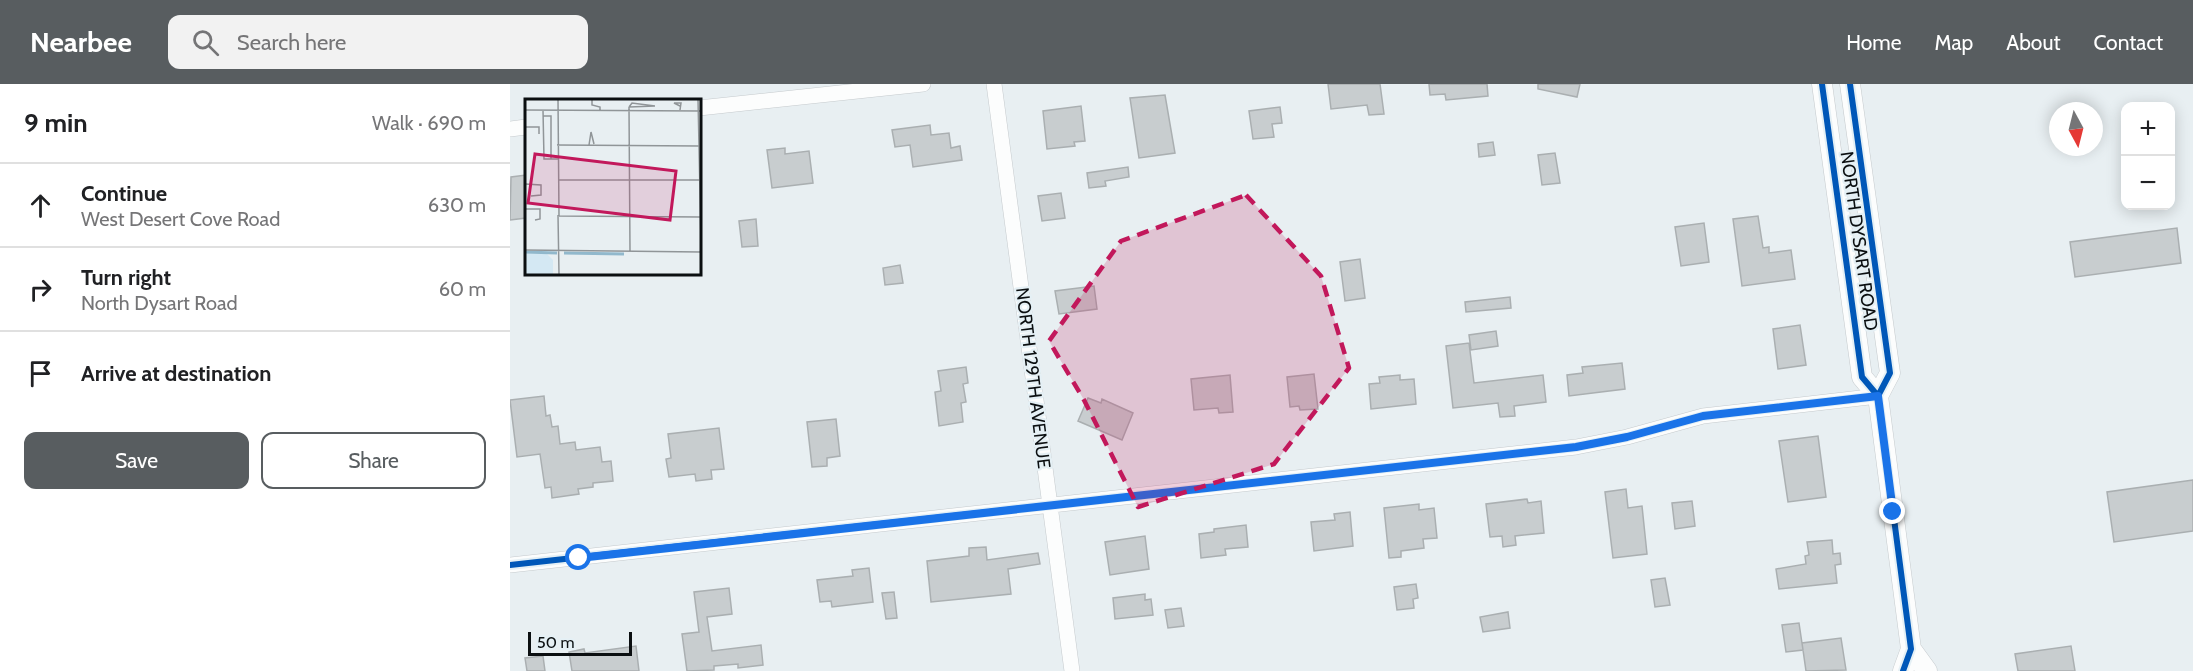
<!DOCTYPE html>
<html lang="en">
<head>
<meta charset="utf-8">
<style>
  :root { --surface:#fff; --page:#f2f2f2; --text:#202124; --muted:#757577; --line:#e0e0e0; --accent:#585d60 }
  body { margin:0; font-family:Cabin,sans-serif; background:var(--page); color:var(--text) }
  .controls { position:absolute; right:18px; top:18px; display:grid; overflow:hidden; border-radius:12px; box-shadow:0 3px 15px #0003 }
  .controls button { width:54px; height:54px; display:grid; place-items:center; padding:0; border:0; border-bottom:2px solid var(--line); background:var(--surface); color:var(--text); font:30px sans-serif }
  .compass { position:absolute; left:1539px; top:18px; width:54px; height:54px; border-radius:50%; background:var(--surface); box-shadow:0 3px 15px #0003; rotate:173deg }
  .scale { position:absolute; left:18px; bottom:15px; width:104px; box-sizing:border-box; padding-left:6px; border:3px solid #0b0f11; border-top:0; font-size:16px; line-height:21px; white-space:nowrap; color:#0b0f11; -webkit-text-stroke:4px #e5f0f5; paint-order:stroke }
  .stop { position:absolute; width:18px; height:18px; margin:-14px; border:4px solid #1a73e8; border-radius:50%; background:#fff }
  .stop.end { background:#1a73e8; border-color:#fff; box-shadow:0 2px 6px #0008 }
  .list { margin:0; padding:0; list-style:none }
  h2 { display:flex; justify-content:space-between; align-items:center; height:78px; margin:0; padding:0 24px; font-size:26px }
  h2 small { font-size:20px; font-weight:400; color:var(--muted) }
  .list li { display:grid; grid-template-columns:39px 1fr auto; gap:18px; align-items:center; box-sizing:border-box; height:84px; padding:0 24px; border-top:2px solid var(--line) }
  .list b { display:block; font-size:22px; white-space:nowrap }
  .list p { margin:0; font-size:20px; white-space:nowrap; color:var(--muted) }
  .list em { font-size:20px; font-style:normal; color:var(--muted) }
  .actions { display:flex; gap:12px; padding:18px 24px }
  .actions a { flex:1; padding:14px 0; border:2px solid var(--accent); border-radius:12px; text-align:center; font-size:21px; color:var(--accent) }
  .actions .main { background:var(--accent); color:#fff }
  .icon { flex:none; width:33px; height:33px; fill:none; stroke:currentColor; stroke-width:2; stroke-linecap:round; stroke-linejoin:round }
  .map { position:relative; flex:none; width:1683px; height:587px; overflow:hidden }
  header { display:flex; align-items:center; gap:36px; box-sizing:border-box; height:84px; padding:0 30px; background:var(--accent); color:#fff }
  header strong { font-size:28px }
  nav { display:flex; gap:33px; margin-inline-start:auto; font-size:21px }
  .search { width:420px; height:54px; background:var(--page); display:flex; align-items:center; gap:15px; box-sizing:border-box; padding:0 21px; border-radius:12px; color:var(--muted); font-size:22px }
  main { display:flex }
  aside { flex:1; background:var(--surface) }
  .map>svg:first-child { display:block }
  .building { fill:#c8cdcf; stroke:#aaafb1; stroke-width:1.5 }
  .lines { fill:none; stroke-linecap:round; stroke-linejoin:round }
  .minor-casing { stroke:#c5cacd; stroke-width:16 }
  .major-casing { stroke:#c5cacd; stroke-width:21 }
  .minor { stroke:#fcfdfd; stroke-width:15 }
  .major { stroke:#fcfdfd; stroke-width:20 }
  .cycleway-casing { stroke:#e5f0f5; stroke-width:10 }
  .cycleway { stroke:#0057b8; stroke-width:6 }
  .route { stroke:#1a73e8; stroke-width:8 }
  .marked { fill:#c2185b; fill-opacity:0.2; stroke:#c2185b; stroke-width:4.5; stroke-dasharray:12 8; stroke-linejoin:round }
  .labels { text-anchor:middle; dominant-baseline:central; stroke-width:4.5; stroke-linejoin:round; paint-order:stroke }
  .street-label { font-size:18px; fill:#0b0f11; stroke:#e5f0f5 }
  .inset-river { fill:none; stroke:#91b8cc; stroke-width:3 }
  .inset-road { fill:none; stroke:#909598; stroke-width:1.5 }
  .view { fill:#c2185b; fill-opacity:0.15; stroke:#c2185b; stroke-width:3 }
  .inset-edge { fill:none; stroke:#0b0f11; stroke-width:3 }
</style>
</head>
<body>
<header>
<strong>Nearbee</strong>
<div class="search"><svg class="icon" aria-label="search" viewBox="0 0 24 24"><circle cx="10" cy="10" r="6"/><path d="M15 15l6 6"/></svg>Search here</div>
<nav><a>Home</a><a>Map</a><a>About</a><a>Contact</a></nav>
</header>
<main>
<aside>
<h2>9 min<small>Walk · 690 m</small></h2>
<ul class="list">
<li><svg class="icon" aria-label="ahead" viewBox="0 0 24 24"><path d="M12 20V5M6 11l6-6 6 6"/></svg><div><b>Continue</b><p>West Desert Cove Road</p></div><em>630 m</em></li>
<li><svg class="icon" aria-label="right" viewBox="0 0 24 24"><path d="M7 20v-9h11M14 6l5 5-5 5"/></svg><div><b>Turn right</b><p>North Dysart Road</p></div><em>60 m</em></li>
<li><svg class="icon" aria-label="arrive" viewBox="0 0 24 24"><path d="M6 21V4h12l-3 4 3 4H6"/></svg><div><b>Arrive at destination</b></div></li>
</ul>
<div class="actions"><a class="main">Save</a><a>Share</a></div>
</aside>
<div class="map">
<svg width="1683" height="587" viewBox="0 0 1683 587">
  <rect width="100%" height="100%" fill="#e8eff2"/>
  <path class="building" d="M818,0h52l4,30 -15,1 -2,-10 -36,4z
    M919,0h58l1,12 -42,4 -1,-6 -15,1z
    M1028,0h42l-3,13 -39,-8z
    M655,11l10,58 -36,5 -9,-60z
    M571,22l4,35 -11,1 1,4 -28,3 -4,-38z
    M770,23l2,16 -10,1 2,13 -21,2 -4,-28z
    M420,41l1,10 18,-2 2,15 9,-2 2,14 -49,7 -3,-22 -15,2 -3,-17z
    M983,58l2,13 -16,2 -1,-13z
    M275,64v6l24,-3 4,32 -41,5 -5,-38z
    M1045,69l5,30 -18,2 -4,-30z
    M618,83l1,10 -24,4 1,5 -17,2 -2,-15z
    M16,91v43l-16,2 1,-43z
    M551,109l4,25 -23,3 -4,-25z
    M1248,132l5,32 6,-1v6l22,-3 4,29 -53,7 -9,-67z
    M246,135l2,27 -16,1 -3,-26z
    M1194,139l5,39 -28,4 -6,-39z
    M1667,144l4,35 -106,14 -5,-35z
    M850,175l5,39 -20,3 -5,-39z
    M390,181l3,18 -18,2 -2,-17z
    M584,202l3,23 -38,5 -4,-23z
    M1000,213l1,11 -45,4 -1,-10z
    M1290,241l6,40 -28,4 -5,-40z
    M986,247l2,15 -27,4 -2,-15z
    M959,259l5,40 69,-8 3,27 -32,4 1,10 -15,1 -2,-14 -45,5 -7,-62z
    M1112,279l3,26 -56,7 -2,-21 16,-2 -1,-6z
    M456,283l2,16 -5,1 3,18 -5,1 2,19 -24,4 -4,-34 6,-1 -3,-20z
    M804,290l4,35 -18,1 -1,-4 -9,1 -3,-30z
    M720,291l3,37 -14,1 -1,-5 -24,2 -3,-31z
    M890,291v5l14,-1 2,25 -45,5 -2,-25 11,-1 -1,-6z
    M34,312l2,20 4,-1 2,12 6,-1 2,18 15,-2 1,8 24,-3 2,15 9,-1 2,20 -20,2v4l-15,2 1,5 -27,4 -1,-11 -6,1 -5,-34 -23,3 -7,-57z
    M578,314l13,5 1,-4 31,14 -11,27 -44,-19z
    M326,335l4,37 -13,2v8l-15,1 -5,-45z
    M209,344l5,41 -13,1 1,9 -16,2 -1,-7 -26,3 -3,-18 5,-1 -3,-24z
    M1308,352l8,61 -38,5 -9,-61z
    M1683,396v51l-79,11 -7,-50z
    M1116,405l2,19 14,-2 5,48 -34,4 -8,-66z
    M1017,415l1,4 13,-2 3,32 -29,3 1,9 -13,2 -1,-11 -12,1 -4,-33z
    M1182,417l3,25 -20,3 -3,-26z
    M909,420v6l15,-2 3,30 -14,1 1,9 -23,3v6l-12,1 -5,-50z
    M840,428l3,34 -39,5 -3,-29 24,-2 -1,-6z
    M736,441l2,22 -23,2 1,6 -25,3 -2,-24 15,-2v-3z
    M635,452l4,33 -39,6 -5,-33z
    M1322,456l1,14 7,-1 1,11 -6,1 2,18 -58,6 -3,-20 30,-5 -1,-8 4,-1 -2,-13z
    M476,463l1,13 51,-7 2,11 -32,5 3,25 -80,8 -4,-41 42,-5v-8z
    M359,484l4,34 -41,5 -1,-6 -11,1 -3,-22 36,-4 -1,-6z
    M1155,494l5,27 -15,2 -4,-27z
    M906,500l2,14 -5,1 1,9 -17,2 -3,-23z
    M219,504l3,26 -25,3 5,34 49,-6 2,20 -25,3v-4l-24,2v4l-27,1 -5,-37 17,-2 -5,-40z
    M384,508l3,26 -11,1 -4,-26z
    M635,510v6l6,-1 2,16 -38,4 -2,-21z
    M671,524l3,18 -16,2 -3,-18z
    M998,528l2,16 -27,4 -3,-15z
    M1289,539l4,27 -17,2 -4,-27z
    M1331,554l5,32 -40,1 -4,-28z
    M126,562l3,25h-67l-3,-19 15,-3 1,4z
    M1561,562l4,25h-57l-3,-17z
    M33,572l2,15h-18l-2,-13z"/>
  <g class="lines">
    <g class="minor-casing">
      <path id="minor" d="M484,0l78,587
        M189,24l224,-24
        M0,45l16,-2
        M0,481l1066,-118 51,-10 76,-21 175,-20"/>
    </g>
    <g class="major-casing">
      <path id="major" d="M1312,0l40,293 16,19 33,253 -8,22
        M1340,0l40,289 -12,23
        M1401,565l16,22"/>
    </g>
    <use href="#minor" class="minor"/>
    <use href="#major" class="major"/>
    <g class="cycleway-casing">
      <path id="cycleway" d="M1312,0l40,293 16,19 33,253 -8,22
        M1340,0l40,289 -12,23
        M0,481l1066,-118 51,-10 76,-21 175,-20"/>
    </g>
    <use href="#cycleway" class="cycleway"/>
  </g>
  <g class="lines">
    <path class="route" d="M69,474l997,-111 51,-10 76,-21 175,-20 15,116"/>
  </g>
  <path class="marked" d="M736,111l75,81 28,92 -75,96 -136,43 -54,-107 -35,-59 72,-100z"/>
  <g class="labels">
    <g class="street-label">
      <text transform="translate(1349 157) rotate(82)">NORTH DYSART ROAD</text>
      <text transform="translate(523 294) rotate(83)">NORTH 129TH AVENUE</text>
    </g>
  </g>
  <g transform="translate(15 15)">
    <rect width="176" height="176" fill="#e8eff2"/>
    <path d="M0,154l22,1 6,6v14h-28z" fill="#d4e8f3"/>
    <path class="inset-river" d="M0,153l32,1M39,154l60,1"/>
    <path class="inset-road" d="M33,0l1,117M67,0v6l8,2v4M173,0l3,143M155,7l-6,-3h7l-1,7M104,8l1,144M104,8l3,-4 23,3M104,8l26,-1M0,11l176,1M18,11l1,49h14M18,17h8v43M0,28h14v7M32,46l142,1M64,46l2,-13 3,12M33,81h143M0,85l16,1v10l-10,1M0,110h15v10l-5,1M33,116l1,59M34,117l141,1M0,151l176,2"/>
    <path class="view" d="M10,55l141,17 -6,49 -142,-17z"/>
    <rect width="176" height="176" class="inset-edge"/>
  </g>
</svg>
<div class="controls">
<button>+</button>
<button>−</button>
</div>
<svg class="compass" viewBox="-18 -18 36 36"><path d="M0-13l5 13h-10z" fill="#e53935"/><path d="M0 13l5-13h-10z" fill="#757577"/></svg>
<div class="scale">50 m</div>
<div class="stop" style="left:69px;top:474px"></div>
<div class="stop end" style="left:1383px;top:428px"></div>
</div>
</main>
</body>
</html>
